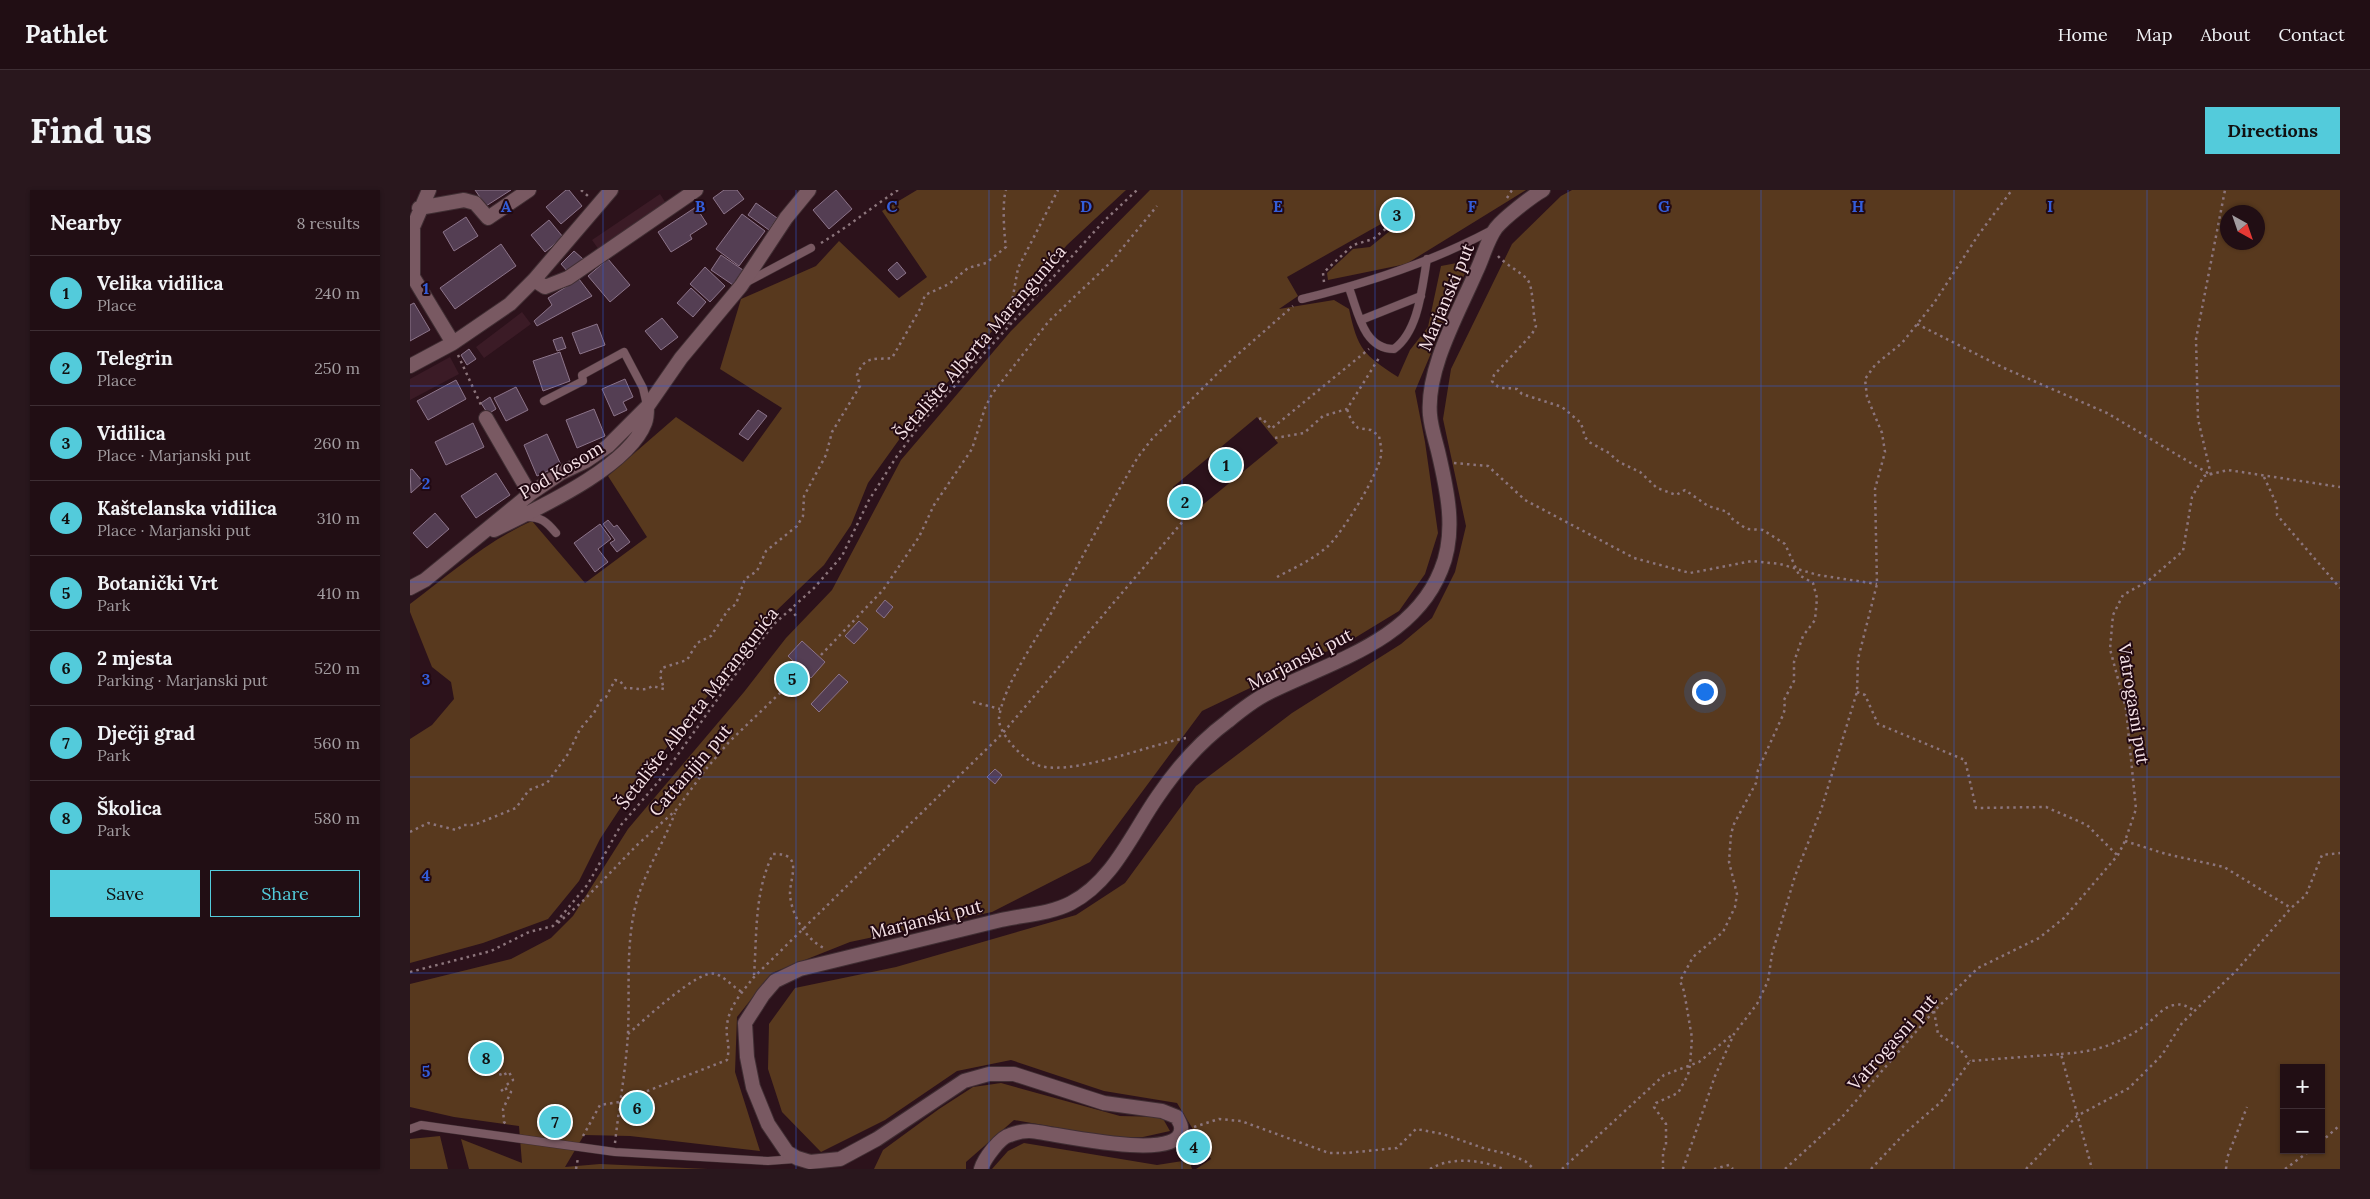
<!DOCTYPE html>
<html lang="en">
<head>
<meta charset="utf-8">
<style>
  :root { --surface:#210e14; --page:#29171d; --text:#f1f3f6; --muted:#a29ca0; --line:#3e2e34; --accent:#53cbdb }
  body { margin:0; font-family:Lora,serif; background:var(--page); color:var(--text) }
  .controls { position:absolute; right:15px; bottom:15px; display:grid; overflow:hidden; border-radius:0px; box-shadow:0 1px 4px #0004 }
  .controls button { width:45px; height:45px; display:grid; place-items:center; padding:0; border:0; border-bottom:1px solid var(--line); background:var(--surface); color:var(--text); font:25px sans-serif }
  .compass { position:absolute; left:1810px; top:15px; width:45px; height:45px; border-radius:50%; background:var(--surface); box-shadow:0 1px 4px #0004; rotate:140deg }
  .you { position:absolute; left:1294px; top:501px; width:18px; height:18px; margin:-12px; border:4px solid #fff; border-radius:50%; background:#1a73e8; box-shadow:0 0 0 8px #1a73e833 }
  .badge { display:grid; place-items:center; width:32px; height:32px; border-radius:50%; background:var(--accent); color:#111; font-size:16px; font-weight:700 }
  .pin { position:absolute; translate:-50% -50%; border:2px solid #fff; box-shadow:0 1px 5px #0006 }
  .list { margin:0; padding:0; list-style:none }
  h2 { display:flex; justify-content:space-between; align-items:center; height:65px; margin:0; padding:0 20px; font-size:21px }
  h2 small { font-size:16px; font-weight:400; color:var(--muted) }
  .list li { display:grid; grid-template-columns:32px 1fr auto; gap:15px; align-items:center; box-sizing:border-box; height:75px; padding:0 20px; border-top:1px solid var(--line) }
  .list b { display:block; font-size:19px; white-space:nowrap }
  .list p { margin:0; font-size:16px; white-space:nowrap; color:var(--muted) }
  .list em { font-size:16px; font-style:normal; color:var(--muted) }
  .actions { display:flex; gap:10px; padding:15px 20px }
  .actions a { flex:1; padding:11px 0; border:1px solid var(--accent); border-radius:0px; text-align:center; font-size:18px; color:var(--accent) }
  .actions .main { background:var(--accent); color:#111 }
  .map { position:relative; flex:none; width:1930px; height:979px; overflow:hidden; border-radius:0px }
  header { display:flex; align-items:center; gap:30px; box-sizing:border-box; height:70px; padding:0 25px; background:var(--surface); border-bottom:1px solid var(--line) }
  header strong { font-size:24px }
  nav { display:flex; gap:28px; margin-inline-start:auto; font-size:18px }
  .intro { display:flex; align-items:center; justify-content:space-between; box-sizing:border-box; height:120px; padding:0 30px }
  h1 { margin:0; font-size:35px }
  .button { padding:12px 22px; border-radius:0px; background:var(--accent); color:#111; font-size:18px; font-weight:700 }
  main { display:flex; gap:30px; padding:0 30px }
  aside { flex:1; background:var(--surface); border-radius:0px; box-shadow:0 1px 4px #0004 }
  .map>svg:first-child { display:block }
  .built { fill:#3b1b26 }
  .green { fill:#58391e; fill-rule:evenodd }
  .building { fill:#543e53; stroke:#8c748a }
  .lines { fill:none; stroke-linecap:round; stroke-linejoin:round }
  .service-casing { stroke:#402e33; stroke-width:9 }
  .minor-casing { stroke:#402e33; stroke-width:16 }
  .path { stroke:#8c757c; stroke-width:2.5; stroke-dasharray:2.5 4; stroke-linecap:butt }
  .service { stroke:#795962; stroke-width:8 }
  .minor { stroke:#795962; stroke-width:14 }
  .grid { fill:none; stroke:#335dda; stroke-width:1; stroke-opacity:0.55 }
  .labels { text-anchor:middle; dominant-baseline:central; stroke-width:4; stroke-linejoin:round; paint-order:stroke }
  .street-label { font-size:18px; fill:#f6e2e7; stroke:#220912 }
  .grid-label { font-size:16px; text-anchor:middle; font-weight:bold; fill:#335dda; stroke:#220912; stroke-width:4; stroke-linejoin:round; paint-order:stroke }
</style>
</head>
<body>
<header>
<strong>Pathlet</strong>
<nav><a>Home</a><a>Map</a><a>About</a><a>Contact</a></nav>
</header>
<div class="intro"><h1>Find us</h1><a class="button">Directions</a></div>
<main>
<aside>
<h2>Nearby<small>8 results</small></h2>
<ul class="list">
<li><span class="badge">1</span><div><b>Velika vidilica</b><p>Place</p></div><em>240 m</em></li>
<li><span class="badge">2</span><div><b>Telegrin</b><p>Place</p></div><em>250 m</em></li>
<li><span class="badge">3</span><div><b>Vidilica</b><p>Place · Marjanski put</p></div><em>260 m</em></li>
<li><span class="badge">4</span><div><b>Kaštelanska vidilica</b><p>Place · Marjanski put</p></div><em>310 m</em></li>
<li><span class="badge">5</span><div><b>Botanički Vrt</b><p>Park</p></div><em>410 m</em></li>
<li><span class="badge">6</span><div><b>2 mjesta</b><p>Parking · Marjanski put</p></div><em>520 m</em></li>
<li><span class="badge">7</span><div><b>Dječji grad</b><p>Park</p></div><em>560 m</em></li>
<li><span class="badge">8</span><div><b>Školica</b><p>Park</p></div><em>580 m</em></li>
</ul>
<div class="actions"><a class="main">Save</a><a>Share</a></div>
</aside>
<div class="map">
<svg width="1930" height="979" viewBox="0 0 1930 979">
  <rect width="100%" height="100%" fill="#2c121b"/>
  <path class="built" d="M250,4l7,11 -68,45 -7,-10z
    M112,122l9,12 -47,34 -8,-11z
    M40,167l9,17 -49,26v-21z"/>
  <path class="green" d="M507,0h209l-59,55 -161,185 -38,53 -17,42 -27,40 -49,47 -97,121 -53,68 -25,38 -21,42 -31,38 -65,24 -73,20v-224l22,-14 22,-26 -3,-17 -19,-15 -22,-55v-8c39,-29 77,-63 122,-83l53,62 62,-46 -39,-61 68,-59 67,45 39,-54 -62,-39 21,-70 75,-33 23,-25 60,57 28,-21 -45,-66z
    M740,0h376l-120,74 -78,16 -1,-7 26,-24 17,-2 36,-29 -2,-7 -117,66 11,19 -19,13 55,-9 15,9c9,41 14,45 49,68l12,-27 18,-23 13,-61 21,-4 6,4 -53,125 10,51 13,91 -13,41 -26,37 -46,28 -151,72 -112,151 -98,50 -142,30 -78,31 -35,44 -2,55 25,79 -130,-15 -46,-1 -19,32 35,-3 108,5h-239l-8,-30 61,24 -3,-37 -65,-9 -44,-10v-123l101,-25 40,-21 22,-22 55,-87 116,-137 42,-54 46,-48 69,-130 110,-129zM847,227l21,26 -84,69 -21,-25z
    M1162,0h768v979h-1144l15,-10 -34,-56 -73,-12 -93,-31 -54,11 -72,49 -64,32 -39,-40 -14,-43 1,-45 26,-36 101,-21 180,-52 49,-32 71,-97 96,-73 109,-69 31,-26 23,-46 11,-46 -23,-107 8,-50 61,-125 49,-48zM1818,22h30v30h-30zM1874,878h37v82h-37z
    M591,893l119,33 42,1 8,14 -27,6h-32l-97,-17 -48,42v7h-92l9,-19 56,-41 34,-22z
    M30,946l8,33h-38v-30z
    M614,953l133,22 32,-5 3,9h-200l16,-18z"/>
  <path class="building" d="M65,0h36l-25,16z
    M156,0h3l13,16 -21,18 -15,-17z
    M314,0h13l7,9 -20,15 -11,-16z
    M426,0l16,19 -23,20 -16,-19z
    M346,13l21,15 -8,12 -21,-15z
    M286,17l11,17 -17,11 2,4 -21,13 -13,-20z
    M332,24l23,17 -26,35 -23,-17z
    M56,27l12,19 -24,15 -11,-19z
    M139,30l14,17 -18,15 -14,-17z
    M91,54l15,22 -61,43 -15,-21z
    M164,61l9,8 -14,14 -8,-9z
    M311,65l22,15 -10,15 -22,-15z
    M198,69l22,26 -20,17 -22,-26z
    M487,72l9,11 -9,7 -9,-10z
    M295,77l20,19 -15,16 -20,-18z
    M169,89l13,17 -55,30 -3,-5 18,-16 -4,-7z
    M281,98l15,14 -13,15 -16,-14z
    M4,113l16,27 -20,11v-36z
    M252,128l16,19 -17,13 -16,-19z
    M187,134l8,21 -25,9 -8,-21z
    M152,147l4,11 -9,3 -4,-11z
    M59,159l7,10 -9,6 -6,-10z
    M150,162l10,29 -27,10 -10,-30z
    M215,189l8,18 -10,5 4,8 -13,6 -12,-27z
    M46,190l10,19 -38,21 -11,-19z
    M106,197l12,23 -22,11 -12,-23z
    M80,207l6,12 -8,5 -7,-11z
    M184,219l11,27 -28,12 -11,-28z
    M348,220l9,6 -19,24 -9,-6z
    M63,233l11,24 -38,18 -11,-23z
    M137,244l14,31 -24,11 -13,-31z
    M2,279l11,13 -12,11 -1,-23z
    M86,283l14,22 -34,23 -15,-22z
    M25,323l14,16 -22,19 -14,-15z
    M198,330l6,7 3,-2 13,17 -13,10 -7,-9 5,-3 -12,-16z
    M190,334l11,15 -13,10 10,13 -13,10 -21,-29z
    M475,410l8,7 -9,11 -8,-7z
    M449,431l9,8 -14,15 -9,-8z
    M392,451l23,21 -14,16 -23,-22z
    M429,484l9,8 -29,30 -8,-8z
    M585,579l7,6 -7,9 -8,-7z"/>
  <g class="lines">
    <g class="service-casing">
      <path id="service" d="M337,92l64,-34
        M939,98c9,23 14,61 45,61 25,-18 28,-62 33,-90
        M892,109c66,-16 130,-37 190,-69
        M951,130l60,-24
        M134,211l39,-20 -1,-6 42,-23 19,36 4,17
        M116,327c15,0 20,4 30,16
        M0,939l11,-4 194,27 153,9 27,-2"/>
    </g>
    <g class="minor-casing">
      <path id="minor" d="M19,0l-16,37v50l40,66
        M9,18l45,-8 11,3 13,15 41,-28
        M124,90l11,7 23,-9 128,-88
        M0,176l43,-23 57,-39 24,-24 77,-90
        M76,228l44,76
        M84,340c42,-21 134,-62 151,-107 2,-5 2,-11 2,-16
        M0,398l15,-8 105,-86 31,-21 25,-12 22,-15 39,-39 34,-49 60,-72 45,-68 23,-28
        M571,979c3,-10 19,-32 29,-34 5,-2 13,-4 19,-4 18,0 157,35 152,-4 0,-3 -3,-7 -4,-10l-15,-6 -58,-8 -90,-29h-25l-25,7 -87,58 -37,20 -30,3 -13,-4 -10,-6 -19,-28 -15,-37 -6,-30 -2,-34 18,-28 12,-14 25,-12c67,-16 134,-33 201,-49 22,-5 49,-6 70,-17 42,-22 61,-70 87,-107 19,-28 43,-55 70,-75 12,-10 26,-21 40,-28 62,-31 145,-52 173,-123 16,-38 6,-81 -3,-119 -3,-12 -7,-24 -8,-36 -4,-46 28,-101 46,-143 7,-14 11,-32 20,-44 8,-10 36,-32 47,-38"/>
    </g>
    <path class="path" d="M171,0l7,6
      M1097,8l5,-8
      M411,53c27,-16 51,-36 77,-53
      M1088,66c8,9 20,14 29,23 7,8 5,34 9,47l-4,8 -38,41 -2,6c7,10 15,6 25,8l5,5 40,13 19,16 4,14 4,5 20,11 10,9 21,10 17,16 19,7 9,-5 23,16 20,6 2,5 12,9 6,3 15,1 22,14 14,31 14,8 4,15 -2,22 -12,16 -9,26v19l-10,19 1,9 -2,6 -25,55 -2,13 -22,41 -3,10 -2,28 8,32 -2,13 -12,25 -30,25 -13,24 4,10 8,47 -2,27 -2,10 -10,18 -22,10 -2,4 12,17v22l-3,5v18
      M914,92l-1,-9 30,-28 20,-6 26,-21 -2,-3
      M598,134l10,-56 40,-78
      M1507,134l87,44 103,45 104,62
      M48,165l23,50
      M849,229l3,-1 9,11 98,-80
      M865,248l29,-5 19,-17 24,-7 32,-51
      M1044,273l34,3 37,34 109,58 56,15 62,-12 28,3 38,11 59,9
      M1801,285l-13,-56 -2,-80 29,-149
      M1854,287l13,28v10l63,73
      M867,387c17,-9 35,-17 50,-30 14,-12 52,-73 54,-92 1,-6 -1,-13 -2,-19l-8,-6 -13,-2 -7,-8 -4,-11
      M380,419l7,8
      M411,465l62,-65 36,-53 15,-32 38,-56 13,-41 7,-14 57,-73 61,-58 47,-57
      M1447,502l8,3 13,29 87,36 11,48 70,-1 41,18 30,30
      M563,512l27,7
      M776,548c-35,6 -120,41 -151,26 -14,-7 -37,-31 -36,-46 4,-32 38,-80 54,-108 29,-51 55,-103 85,-153l14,-18 76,-76 65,-57
      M0,642l18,-9 28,7 8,-5h10l42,-17 13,-18 18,-7 21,-29 12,-25 14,-16 6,-12 6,-4 9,-17 5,1 6,8c9,-3 17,4 26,-3l12,3 -4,-14 2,-7 25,-8 10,-17 14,-7 17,-26 8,-6 9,-25 12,-8 9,-20 31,-25 6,-10 1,-20 22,-41 6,-23 28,-46 -3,-11c8,-20 17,-15 35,-17l28,-49 5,-14 24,-11 19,-16 18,-5 20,-16c-2,-13 -4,-45 0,-57
      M1715,651l41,13 58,13 67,41
      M148,733l26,-23 52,-54 40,-36 30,-41 23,-27 73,-70
      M0,782l81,-21 38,-19 24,-6 35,-42 33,-59 38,-44 70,-98 44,-58 41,-37 28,-32 27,-56 28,-44 26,-35 180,-199 34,-32
      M344,785c3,-40 0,-83 19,-121 31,-1 17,22 17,40 1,20 16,46 34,54
      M1524,821l4,23 19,12 13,15
      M218,844c14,-12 72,-67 88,-60 10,4 17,13 26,18
      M1651,864c34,-2 56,-9 85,-29 9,-7 17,-18 28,-20 9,-2 14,2 21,6
      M88,871l-1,5 4,10 8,-4 4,8 -8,6 2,5 4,1 -8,17 1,13 3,3
      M91,901l4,-3
      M784,937l25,-8 22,2 88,32h17l51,-5 19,-19 27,5 43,15 22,5 17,7 9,8
      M173,946l17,-31 19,-3 108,-42c4,-16 -2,-23 0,-35 2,-19 16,-34 27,-48l248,-243 188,-221 -17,-21 2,-2
      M1911,952l19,-17
      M205,953c4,-37 11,-74 13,-110 2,-44 -3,-90 9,-133 9,-30 27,-58 38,-87
      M166,979l2,-11
      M1020,979c22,-13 51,-9 74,0
      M1152,979l102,-94 35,-13 33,-27
      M1273,979l32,-93 19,-42 23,-30 11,-23 4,-27 23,-78 26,-66 36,-118 1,-33 19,-75 -2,-95 10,-37 -3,-19 -15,-36 -2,-18 10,-14 27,-22 32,-40 45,-69 33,-44
      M1304,979l15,-4 4,4
      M1375,979l57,-52 92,-106 44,-43 61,-30 25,-20 54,-63 7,-14 11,-32 -10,-100 -16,-60 3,-34 10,-20 25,-14 35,-30 9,-54 12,-21 24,-6 112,17
      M1461,979l34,-36 36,-31 29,-41 91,-7 31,115
      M1616,979l51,-53 52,-28 33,-33 20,-32 54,-52 55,-63 15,-13 16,-40 18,-2
      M1816,979l1,-11 20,-51
      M1875,979l26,-19"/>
    <use href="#service" class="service"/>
    <use href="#minor" class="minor"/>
  </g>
  <path class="grid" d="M193,0v979M386,0v979M579,0v979M772,0v979M965,0v979M1158,0v979M1351,0v979M1544,0v979M1737,0v979M0,196h1930M0,392h1930M0,587h1930M0,783h1930"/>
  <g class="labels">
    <g class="street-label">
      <text transform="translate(1036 107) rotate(-67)">Marjanski put</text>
      <text transform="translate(570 152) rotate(-49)">Šetalište Alberta Marangunića</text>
      <text transform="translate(151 280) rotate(-31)">Pod Kosom</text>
      <text transform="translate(890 469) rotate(-27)">Marjanski put</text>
      <text transform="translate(1724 514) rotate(81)">Vatrogasni put</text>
      <text transform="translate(287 518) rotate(-52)">Šetalište Alberta Marangunića</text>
      <text transform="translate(280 580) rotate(-49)">Cattanijin put</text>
      <text transform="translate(516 729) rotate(-14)">Marjanski put</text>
      <text transform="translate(1482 852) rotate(-48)">Vatrogasni put</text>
    </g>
  </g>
  <g class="grid-label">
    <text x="96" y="22">A</text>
    <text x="290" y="22">B</text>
    <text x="482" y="22">C</text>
    <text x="676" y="22">D</text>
    <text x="868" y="22">E</text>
    <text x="1062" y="22">F</text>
    <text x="1254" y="22">G</text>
    <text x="1448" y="22">H</text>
    <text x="1640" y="22">I</text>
    <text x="16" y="104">1</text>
    <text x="16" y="299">2</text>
    <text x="16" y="495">3</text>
    <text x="16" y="691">4</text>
    <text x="16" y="887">5</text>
  </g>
</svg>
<div class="controls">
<button>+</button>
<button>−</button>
</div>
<svg class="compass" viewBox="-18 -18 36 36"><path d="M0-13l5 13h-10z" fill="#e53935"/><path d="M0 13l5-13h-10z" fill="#a29ca0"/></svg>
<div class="you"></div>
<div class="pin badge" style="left:816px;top:275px">1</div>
<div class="pin badge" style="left:775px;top:312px">2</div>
<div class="pin badge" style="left:987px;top:25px">3</div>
<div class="pin badge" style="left:784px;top:957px">4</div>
<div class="pin badge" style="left:382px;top:489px">5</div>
<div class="pin badge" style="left:227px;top:918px">6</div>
<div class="pin badge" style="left:145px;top:932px">7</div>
<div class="pin badge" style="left:76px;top:868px">8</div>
</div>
</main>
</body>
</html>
